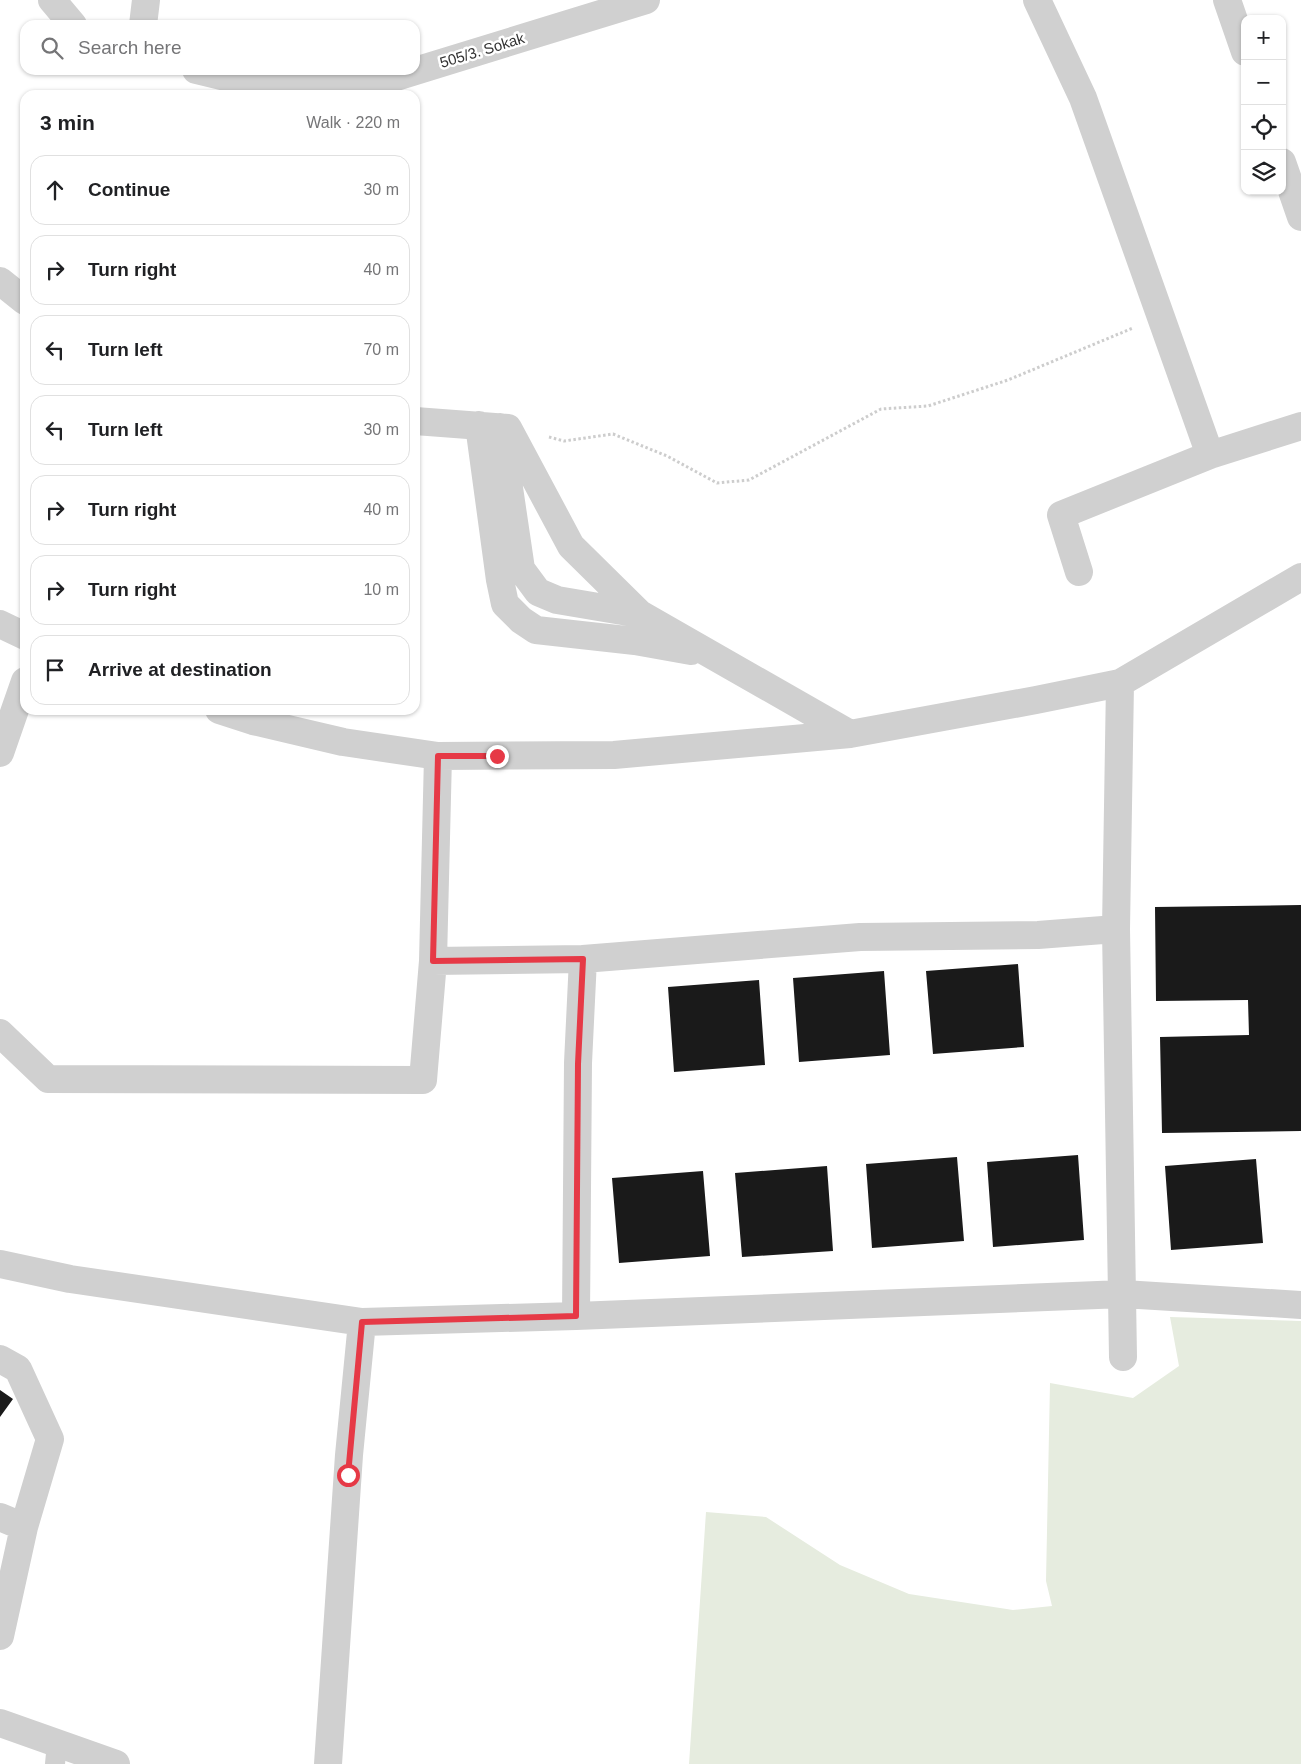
<!DOCTYPE html>
<html lang="en">
<head>
<meta charset="utf-8">
<style>
  :root { --surface:#fff; --page:#f6f6f6; --text:#202124; --muted:#757577; --line:#e0e0e0 }
  body { margin:0; font-family:Arial,sans-serif; background:var(--page); color:var(--text) }
  .controls { position:absolute; right:15px; top:15px; display:grid; overflow:hidden; border-radius:10px; box-shadow:0 1px 4px #0004 }
  .controls button { width:45px; height:45px; display:grid; place-items:center; padding:0; border:0; border-bottom:1px solid var(--line); background:var(--surface); color:var(--text); font:25px sans-serif }
  .stop { position:absolute; width:15px; height:15px; margin:-11px; border:4px solid #e63946; border-radius:50%; background:#fff }
  .stop.end { background:#e63946; border-color:#fff; box-shadow:0 1px 5px #0008 }
  .list { margin:0; padding:0; list-style:none }
  h2 { display:flex; justify-content:space-between; align-items:center; height:65px; margin:0; padding:0 20px; font-size:21px }
  h2 small { font-size:16px; font-weight:400; color:var(--muted) }
  .list li { display:grid; grid-template-columns:32px 1fr auto; gap:15px; align-items:center; box-sizing:border-box; height:70px; margin:0 10px 10px; padding:0 10px; border:1px solid var(--line); border-radius:15px }
  .list b { display:block; font-size:19px; white-space:nowrap }
  .list em { font-size:16px; font-style:normal; color:var(--muted) }
  .icon { flex:none; width:28px; height:28px; fill:none; stroke:currentColor; stroke-width:2; stroke-linecap:round; stroke-linejoin:round }
  .map { position:relative; flex:none; width:1301px; height:1764px; overflow:hidden }
  .search { position:absolute; background:var(--surface); box-shadow:0 1px 4px #0004; left:20px; top:20px; width:400px; height:55px; display:flex; align-items:center; gap:12px; box-sizing:border-box; padding:0 18px; border-radius:15px; color:var(--muted); font-size:19px }
  .panel { position:absolute; background:var(--surface); box-shadow:0 1px 4px #0004; left:20px; top:90px; width:400px; height:625px; border-radius:15px }
  .map>svg:first-child { display:block }
  .green { fill:#e6ecdf }
  .building { fill:#1a1a1a }
  .lines { fill:none; stroke-linecap:round; stroke-linejoin:round }
  .path { stroke:#cdcdcd; stroke-width:3; stroke-dasharray:2.5 2.5; stroke-linecap:butt }
  .lane { stroke:#d0d0d0; stroke-width:20 }
  .street { stroke:#d0d0d0; stroke-width:28 }
  .route { stroke:#e63946; stroke-width:6 }
  .labels { text-anchor:middle; dominant-baseline:central; stroke-width:5; stroke-linejoin:round; paint-order:stroke }
  .street-label { font-size:15px; fill:#333; stroke:#fff }
</style>
</head>
<body>
<div class="map">
<svg width="1301" height="1764" viewBox="0 0 1301 1764">
  <rect width="100%" height="100%" fill="#fff"/>
  <path class="green" d="M1170,1317l131,4v443h-612l17,-252 60,5 74,48 69,29 104,16 39,-4 -6,-25 4,-198 83,15 46,-32z"/>
  <path class="building" d="M1301,905v226l-139,2 -2,-96 89,-2 -1,-35 -92,1 -1,-94z
    M1018,964l6,83 -91,7 -7,-83z
    M884,971l6,84 -91,7 -6,-84z
    M759,980l6,85 -91,7 -6,-85z
    M1078,1155l6,85 -91,7 -6,-85z
    M957,1157l7,84 -92,7 -6,-84z
    M1256,1159l7,84 -92,7 -6,-84z
    M827,1166l6,85 -91,6 -7,-84z
    M703,1171l7,85 -91,7 -7,-85z
    M0,1390l13,9 -13,18z"/>
  <g class="lines">
    <path class="path" d="M549,437l15,4 49,-7 54,22 50,27 32,-3 132,-71 47,-3 80,-26 125,-52"/>
    <path class="lane" d="M55,1764l2,-21"/>
    <path class="street" d="M52,0l21,25
      M1037,0l46,98 127,357
      M1227,0l18,52
      M143,25l3,-25
      M196,70l29,7 161,3 260,-80
      M1282,162l19,55
      M0,281l25,20
      M415,421l93,7 63,118 69,68 210,120
      M479,425l21,155 5,24 16,16 15,10 99,11 56,10
      M500,427l21,142 17,23 19,8 83,14
      M1079,572l-18,-57 149,-60 91,-29
      M0,624l25,12
      M219,710l34,11 90,21 95,14 176,-1 236,-21 186,-34 84,-17 181,-106
      M0,753l25,-72
      M438,756l-5,205 150,-2
      M1116,929l7,428
      M0,1033l48,46 375,1 10,-119
      M0,1264l70,15 292,43
      M576,1316l547,-22 178,11
      M0,1359l18,10 32,70 -26,88 -24,109
      M0,1517l24,10
      M0,1723l116,41
      M328,1764l21,-309 13,-133 214,-6 2,-253 5,-104 277,-22 178,-2 78,-6 4,-246"/>
  </g>
  <g class="lines">
    <path class="route" d="M348,1475l14,-153 214,-6 2,-252 5,-105 -150,2 5,-205h59"/>
  </g>
  <g class="labels">
    <g class="street-label">
      <text transform="translate(482 50) rotate(-17)">505/3. Sokak</text>
    </g>
  </g>
</svg>
<div class="controls">
<button>+</button>
<button>−</button>
<button><svg class="icon" aria-label="locate" viewBox="0 0 24 24"><circle cx="12" cy="12" r="6"/><path d="M12 2v4M12 18v4M2 12h4M18 12h4"/></svg></button>
<button><svg class="icon" aria-label="layers" viewBox="0 0 24 24"><path d="M12 4l9 5-9 5-9-5zM3 14l9 5 9-5"/></svg></button>
</div>
<div class="stop" style="left:348px;top:1475px"></div>
<div class="stop end" style="left:497px;top:756px"></div>
<div class="search"><svg class="icon" aria-label="search" viewBox="0 0 24 24"><circle cx="10" cy="10" r="6"/><path d="M15 15l6 6"/></svg>Search here</div>
<section class="panel">
<h2>3 min<small>Walk · 220 m</small></h2>
<ul class="list">
<li><svg class="icon" aria-label="ahead" viewBox="0 0 24 24"><path d="M12 20V5M6 11l6-6 6 6"/></svg><div><b>Continue</b></div><em>30 m</em></li>
<li><svg class="icon" aria-label="right" viewBox="0 0 24 24"><path d="M7 20v-9h11M14 6l5 5-5 5"/></svg><div><b>Turn right</b></div><em>40 m</em></li>
<li><svg class="icon" aria-label="left" viewBox="0 0 24 24"><path d="M17 20v-9H6M10 6l-5 5 5 5"/></svg><div><b>Turn left</b></div><em>70 m</em></li>
<li><svg class="icon" aria-label="left" viewBox="0 0 24 24"><path d="M17 20v-9H6M10 6l-5 5 5 5"/></svg><div><b>Turn left</b></div><em>30 m</em></li>
<li><svg class="icon" aria-label="right" viewBox="0 0 24 24"><path d="M7 20v-9h11M14 6l5 5-5 5"/></svg><div><b>Turn right</b></div><em>40 m</em></li>
<li><svg class="icon" aria-label="right" viewBox="0 0 24 24"><path d="M7 20v-9h11M14 6l5 5-5 5"/></svg><div><b>Turn right</b></div><em>10 m</em></li>
<li><svg class="icon" aria-label="arrive" viewBox="0 0 24 24"><path d="M6 21V4h12l-3 4 3 4H6"/></svg><div><b>Arrive at destination</b></div></li>
</ul>
</section>
</div>
</body>
</html>
